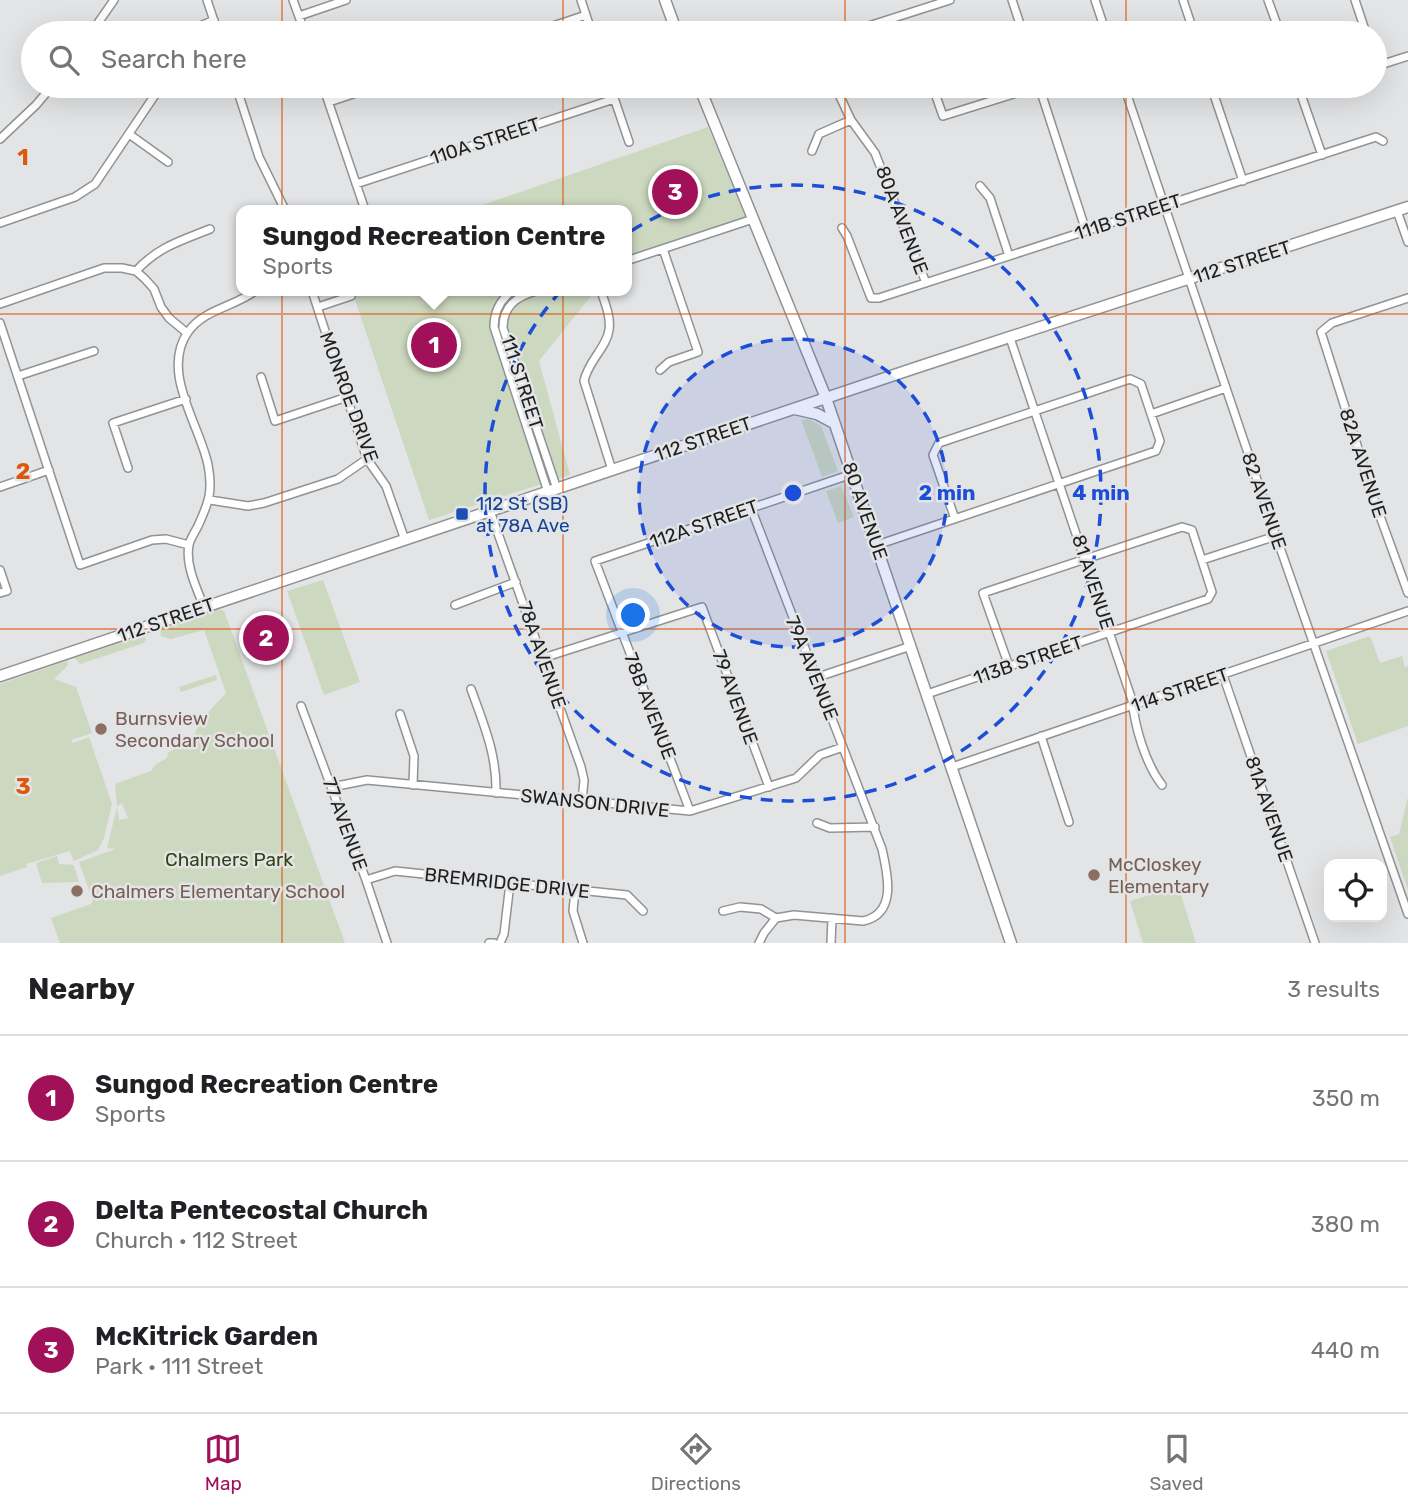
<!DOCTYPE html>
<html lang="en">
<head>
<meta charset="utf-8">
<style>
  :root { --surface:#fff; --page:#f6f6f6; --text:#202124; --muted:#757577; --line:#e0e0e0; --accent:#a01159 }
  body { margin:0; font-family:Rubik,sans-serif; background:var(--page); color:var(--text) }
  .controls { position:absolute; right:21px; bottom:21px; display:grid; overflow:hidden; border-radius:14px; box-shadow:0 7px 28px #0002 }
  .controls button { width:63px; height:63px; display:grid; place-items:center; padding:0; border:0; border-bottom:2px solid var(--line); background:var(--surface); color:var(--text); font:35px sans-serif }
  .you { position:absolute; left:634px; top:616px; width:24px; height:24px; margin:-18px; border:5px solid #fff; border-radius:50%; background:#1a73e8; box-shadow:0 0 0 10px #1a73e833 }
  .badge { display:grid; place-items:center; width:46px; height:46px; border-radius:50%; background:var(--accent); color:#fff; font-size:23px; font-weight:700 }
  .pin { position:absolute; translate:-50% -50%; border:4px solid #fff; box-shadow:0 2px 7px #0006 }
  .popup { position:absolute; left:236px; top:205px; width:396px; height:91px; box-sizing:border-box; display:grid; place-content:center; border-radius:14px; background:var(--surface); filter:drop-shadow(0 2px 5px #0005); font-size:23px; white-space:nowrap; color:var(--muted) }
  .popup b { font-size:26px; color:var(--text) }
  .popup::after { content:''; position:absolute; left:50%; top:100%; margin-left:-14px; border:14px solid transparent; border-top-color:var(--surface) }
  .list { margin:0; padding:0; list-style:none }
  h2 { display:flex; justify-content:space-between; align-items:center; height:91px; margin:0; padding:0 28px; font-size:30px }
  h2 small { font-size:23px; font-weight:400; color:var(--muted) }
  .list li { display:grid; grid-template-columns:46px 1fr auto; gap:21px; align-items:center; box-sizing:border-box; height:126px; padding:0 28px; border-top:2px solid var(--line) }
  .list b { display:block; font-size:26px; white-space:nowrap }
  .list p { margin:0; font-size:23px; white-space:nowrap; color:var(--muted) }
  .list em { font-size:23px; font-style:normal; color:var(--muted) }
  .icon { flex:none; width:38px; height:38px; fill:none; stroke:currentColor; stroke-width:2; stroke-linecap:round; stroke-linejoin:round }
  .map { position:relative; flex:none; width:1408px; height:943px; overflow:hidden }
  .search { position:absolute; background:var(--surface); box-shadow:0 7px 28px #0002; left:21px; right:21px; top:21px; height:77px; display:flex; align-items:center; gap:18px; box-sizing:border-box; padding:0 24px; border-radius:38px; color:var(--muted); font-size:26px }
  .sheet { height:469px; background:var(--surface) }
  nav { display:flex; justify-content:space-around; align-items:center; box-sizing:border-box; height:98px; border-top:2px solid var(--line); background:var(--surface); font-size:19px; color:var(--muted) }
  nav a { display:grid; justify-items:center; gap:4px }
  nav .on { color:var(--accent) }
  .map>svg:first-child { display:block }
  .green { fill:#cdd8c0 }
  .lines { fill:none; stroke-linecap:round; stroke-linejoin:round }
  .street-casing { stroke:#919293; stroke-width:10 }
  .secondary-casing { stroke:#919293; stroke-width:13 }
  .street { stroke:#fff; stroke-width:7 }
  .secondary { stroke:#fff; stroke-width:10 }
  .grid { fill:none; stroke:#de560d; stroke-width:2; stroke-opacity:0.55 }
  .ring { fill:none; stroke:#1d4ed8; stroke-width:3.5; stroke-dasharray:12 9 }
  .transit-dot { fill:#1a4fb4; stroke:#e3e4e5; stroke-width:2.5 }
  .education-dot { fill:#8d6e63; stroke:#e3e4e5; stroke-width:2.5 }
  .labels { text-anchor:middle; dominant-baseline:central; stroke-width:5; stroke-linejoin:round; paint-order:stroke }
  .street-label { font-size:19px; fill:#1f1f20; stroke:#e3e4e5 }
  .transit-label { font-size:19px; fill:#164399; stroke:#e3e4e5; text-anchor:start }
  .education-label { font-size:19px; fill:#785e54; stroke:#e3e4e5; text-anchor:start }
  .park-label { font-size:19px; fill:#334412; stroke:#e3e4e5 }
  .grid-label { font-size:23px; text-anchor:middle; font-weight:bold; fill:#de560d; stroke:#e3e4e5; stroke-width:5; stroke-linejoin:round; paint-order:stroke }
  .centre { fill:#1d4ed8; stroke:#e3e4e5; stroke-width:3.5 }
  .ring-label { font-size:21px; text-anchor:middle; font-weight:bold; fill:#1d4ed8; stroke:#e3e4e5; stroke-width:5; stroke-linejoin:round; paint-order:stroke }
</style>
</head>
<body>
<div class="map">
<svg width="1408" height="943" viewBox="0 0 1408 943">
  <rect width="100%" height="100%" fill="#e3e4e5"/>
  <path class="green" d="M708,127l39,92 -120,46 -1,-55h-158z
    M352,291h243l-56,70 31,114 -141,45z
    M809,419l12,7 17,45 -16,6 -21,-57z
    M841,486l13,31 -16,6 -12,-32z
    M323,580l37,102 -36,13 -37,-104z
    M219,609l5,2 121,332h-285l-9,-25 40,-14 2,-3 -14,-39 37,-13 -9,-1 10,-41 2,13 9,-2 -6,-15 -5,3 -2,-22 36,-13 4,-6 12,-7 1,-5 26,-18 9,-17 23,-25 -22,-63 -33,9 -10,-3 -1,-7z
    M144,635l2,4 -2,4 -64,21 -5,-6z
    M1370,636l10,27 22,-7 3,11 3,-1v60l-50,18 -32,-93z
    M67,661l1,4 -14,14 22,8 16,46 -21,7 2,3 16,-6 23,67 -8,34 -6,12 -24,11 -4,-10 -44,13 1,3 -27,9v-192z
    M216,675l1,5 -36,12 -2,-5z
    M1408,797v93l-18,-53 9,-3z
    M57,856l2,8 15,1 5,17 -37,1 -6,-20z
    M1178,886l18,57h-53l-13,-42z"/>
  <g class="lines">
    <g class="street-casing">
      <path id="street" d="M207,0l11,33
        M293,0l12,33
        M581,0l11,33
        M1012,0l11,33
        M1095,0l11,33
        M1183,0l11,33
        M1268,0l12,33
        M1355,0l11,33
        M299,16l47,-16
        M91,33l23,-33
        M195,33l5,-7 14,-6
        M532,33l54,-18
        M664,33l11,-4
        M818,33l41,-4 91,-29
        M1375,58l2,8 31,-10
        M236,86l23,71 26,53
        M323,86l42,124
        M610,86l19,56
        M835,86l16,34 24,33 51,130
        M1039,86l47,145
        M1124,86l152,450 132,378
        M1211,86l32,95
        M1298,86l24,69
        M936,96l7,20 96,-30
        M329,102l48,-16
        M129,134l39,28
        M0,139l36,-34 16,-19
        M812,151l7,-17 32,-14
        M356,184l258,-85
        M980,186l10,12 19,58
        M1397,211l11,31
        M0,223l75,-26 20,-13 66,-98
        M842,228l5,8 24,62h8l497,-161 7,4
        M626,261l127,-42
        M136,271c22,-24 44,-30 74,-42
        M312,291l55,168 19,27 19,54
        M512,291c-12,9 -18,21 -18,36l54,165
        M536,291c-20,6 -33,15 -33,37l54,161
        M601,291c4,12 10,26 8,39 -2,17 -21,31 -25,51l28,89
        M1408,298l-76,25 -11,9 56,176 31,85
        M0,304l104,-36h18l14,3 9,8 9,10 7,18 8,11 18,15
        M318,307l33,-11
        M0,323l80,242 72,-25 14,-1 23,6
        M1010,338l122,362c3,27 13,63 30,85
        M660,370l9,-8 29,-10 -35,-103
        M18,376l76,-25
        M261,377l14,44 72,-24
        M1151,414l75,-26
        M128,468l-15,-45 73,-24
        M0,487l49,-17
        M210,500l38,6 16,-3 74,-24 29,-20
        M490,511l91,256 3,13 -2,22
        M877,545c93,-31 186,-62 279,-94l4,-10 -19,-57 -11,-5 -191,64 -6,12 22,64
        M1202,560l74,-24
        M0,570l7,21 -7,2
        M455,605l61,-23
        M204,607c-7,-18 -19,-42 -15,-62 1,-6 6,-13 9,-19 11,-24 15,-35 10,-61 -8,-40 -48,-93 -20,-133 16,-23 46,-25 67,-41
        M543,658l159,-51 67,180
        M1223,675l92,268
        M815,678l96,-32
        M471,689c13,36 26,66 25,104
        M927,694l281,-95 4,-7 -20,-62 -10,-3 -199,66 26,73
        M301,706l65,174 21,63
        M400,714l14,42 -1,29
        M1041,736l28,86
        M952,767l456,-156
        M332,787l35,-7 323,31 106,-33 24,-23 23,-8
        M690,811l-95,-250 257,-87
        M817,823l13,5 45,-1
        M366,880l29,-9 232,24 16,16
        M575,890l-2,21 10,32
        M723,911l17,-4 21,2 15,9 18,-3 69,6c34,-7 25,-46 19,-72l-131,-341
        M489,943h5
        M500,943l4,-9 6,-51
        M759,943l5,-10 12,-15
        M831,943l1,-25"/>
    </g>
    <g class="secondary-casing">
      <path id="secondary" d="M665,0l12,33
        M699,86l127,312 185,545
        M795,409l22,5 17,9
        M0,676l915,-308 493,-161"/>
    </g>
    <use href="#street" class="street"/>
    <use href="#secondary" class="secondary"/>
  </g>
  <path class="grid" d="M282,0v33M563,0v33M845,0v33M1126,0v33M282,86v857M563,86v857M845,86v857M1126,86v857M0,314h1408M0,629h1408"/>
  <circle cx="793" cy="493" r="154" fill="#1d4ed8" fill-opacity=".12"/>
  <g class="ring">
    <circle cx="793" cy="493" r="154"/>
    <circle cx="793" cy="493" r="308"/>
  </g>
  <rect class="transit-dot" x="455" y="507" width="14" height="14" rx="3.5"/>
  <g class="education-dot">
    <circle cx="101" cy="729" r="7"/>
    <circle cx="1094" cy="875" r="7"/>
    <circle cx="77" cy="891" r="7"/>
  </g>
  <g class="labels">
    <g class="street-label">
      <text transform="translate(485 141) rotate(-18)">110A STREET</text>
      <text transform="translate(1128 217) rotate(-18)">111B STREET</text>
      <text transform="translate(902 220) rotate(69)">80A AVENUE</text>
      <text transform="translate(1242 262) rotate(-18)">112 STREET</text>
      <text transform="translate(522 382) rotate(72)">111 STREET</text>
      <text transform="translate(349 397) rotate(70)">MONROE DRIVE</text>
      <text transform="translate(703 439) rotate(-19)">112 STREET</text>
      <text transform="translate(1363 463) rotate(72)">82A AVENUE</text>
      <text transform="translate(1264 501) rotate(71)">82 AVENUE</text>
      <text transform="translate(865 511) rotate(71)">80 AVENUE</text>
      <text transform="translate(704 524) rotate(-19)">112A STREET</text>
      <text transform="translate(1093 582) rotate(72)">81 AVENUE</text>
      <text transform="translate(166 620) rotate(-19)">112 STREET</text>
      <text transform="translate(542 655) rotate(71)">78A AVENUE</text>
      <text transform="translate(1028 660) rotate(-19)">113B STREET</text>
      <text transform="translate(812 668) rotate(68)">79A AVENUE</text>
      <text transform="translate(1180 690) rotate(-19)">114 STREET</text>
      <text transform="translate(735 697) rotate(70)">79 AVENUE</text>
      <text transform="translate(650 706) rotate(69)">78B AVENUE</text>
      <text transform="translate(595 803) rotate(6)">SWANSON DRIVE</text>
      <text transform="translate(1269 809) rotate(71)">81A AVENUE</text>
      <text transform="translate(345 824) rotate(70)">77 AVENUE</text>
      <text transform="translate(507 883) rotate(6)">BREMRIDGE DRIVE</text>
    </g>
    <g class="transit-label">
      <text x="476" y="503">112 St (SB)<tspan x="476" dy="22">at 78A Ave</tspan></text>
    </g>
    <g class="education-label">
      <text x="115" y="718">Burnsview<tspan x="115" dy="22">Secondary School</tspan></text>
      <text x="1108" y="864">McCloskey<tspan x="1108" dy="22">Elementary</tspan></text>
      <text x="91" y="891">Chalmers Elementary School</text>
    </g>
    <g class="park-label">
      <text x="229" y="859">Chalmers Park</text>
    </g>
  </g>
  <g class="grid-label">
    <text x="23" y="165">1</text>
    <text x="23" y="479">2</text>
    <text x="23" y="794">3</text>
  </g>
  <circle cx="793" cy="493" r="10" class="centre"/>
  <g class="ring-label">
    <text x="947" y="500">2 min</text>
    <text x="1101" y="500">4 min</text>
  </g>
</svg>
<div class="controls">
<button><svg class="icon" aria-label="locate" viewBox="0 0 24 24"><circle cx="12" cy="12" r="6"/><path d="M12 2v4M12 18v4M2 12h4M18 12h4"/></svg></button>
</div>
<div class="you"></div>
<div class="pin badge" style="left:434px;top:345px">1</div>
<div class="popup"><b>Sungod Recreation Centre</b>Sports</div>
<div class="pin badge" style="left:266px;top:638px">2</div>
<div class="pin badge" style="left:675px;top:192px">3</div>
<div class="search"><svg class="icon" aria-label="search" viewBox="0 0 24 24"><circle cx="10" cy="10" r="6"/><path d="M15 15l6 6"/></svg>Search here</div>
</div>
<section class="sheet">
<h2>Nearby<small>3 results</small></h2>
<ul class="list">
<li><span class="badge">1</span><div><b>Sungod Recreation Centre</b><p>Sports</p></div><em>350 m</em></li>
<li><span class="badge">2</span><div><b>Delta Pentecostal Church</b><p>Church · 112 Street</p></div><em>380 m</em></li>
<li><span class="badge">3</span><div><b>McKitrick Garden</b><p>Park · 111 Street</p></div><em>440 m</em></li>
</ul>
</section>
<nav>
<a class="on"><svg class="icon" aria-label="map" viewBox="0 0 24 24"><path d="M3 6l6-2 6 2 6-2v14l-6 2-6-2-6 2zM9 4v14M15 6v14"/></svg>Map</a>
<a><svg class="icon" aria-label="directions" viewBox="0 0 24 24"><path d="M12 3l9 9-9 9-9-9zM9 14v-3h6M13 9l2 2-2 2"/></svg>Directions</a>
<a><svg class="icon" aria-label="saved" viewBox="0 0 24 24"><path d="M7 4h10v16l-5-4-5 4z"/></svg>Saved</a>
</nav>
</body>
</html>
